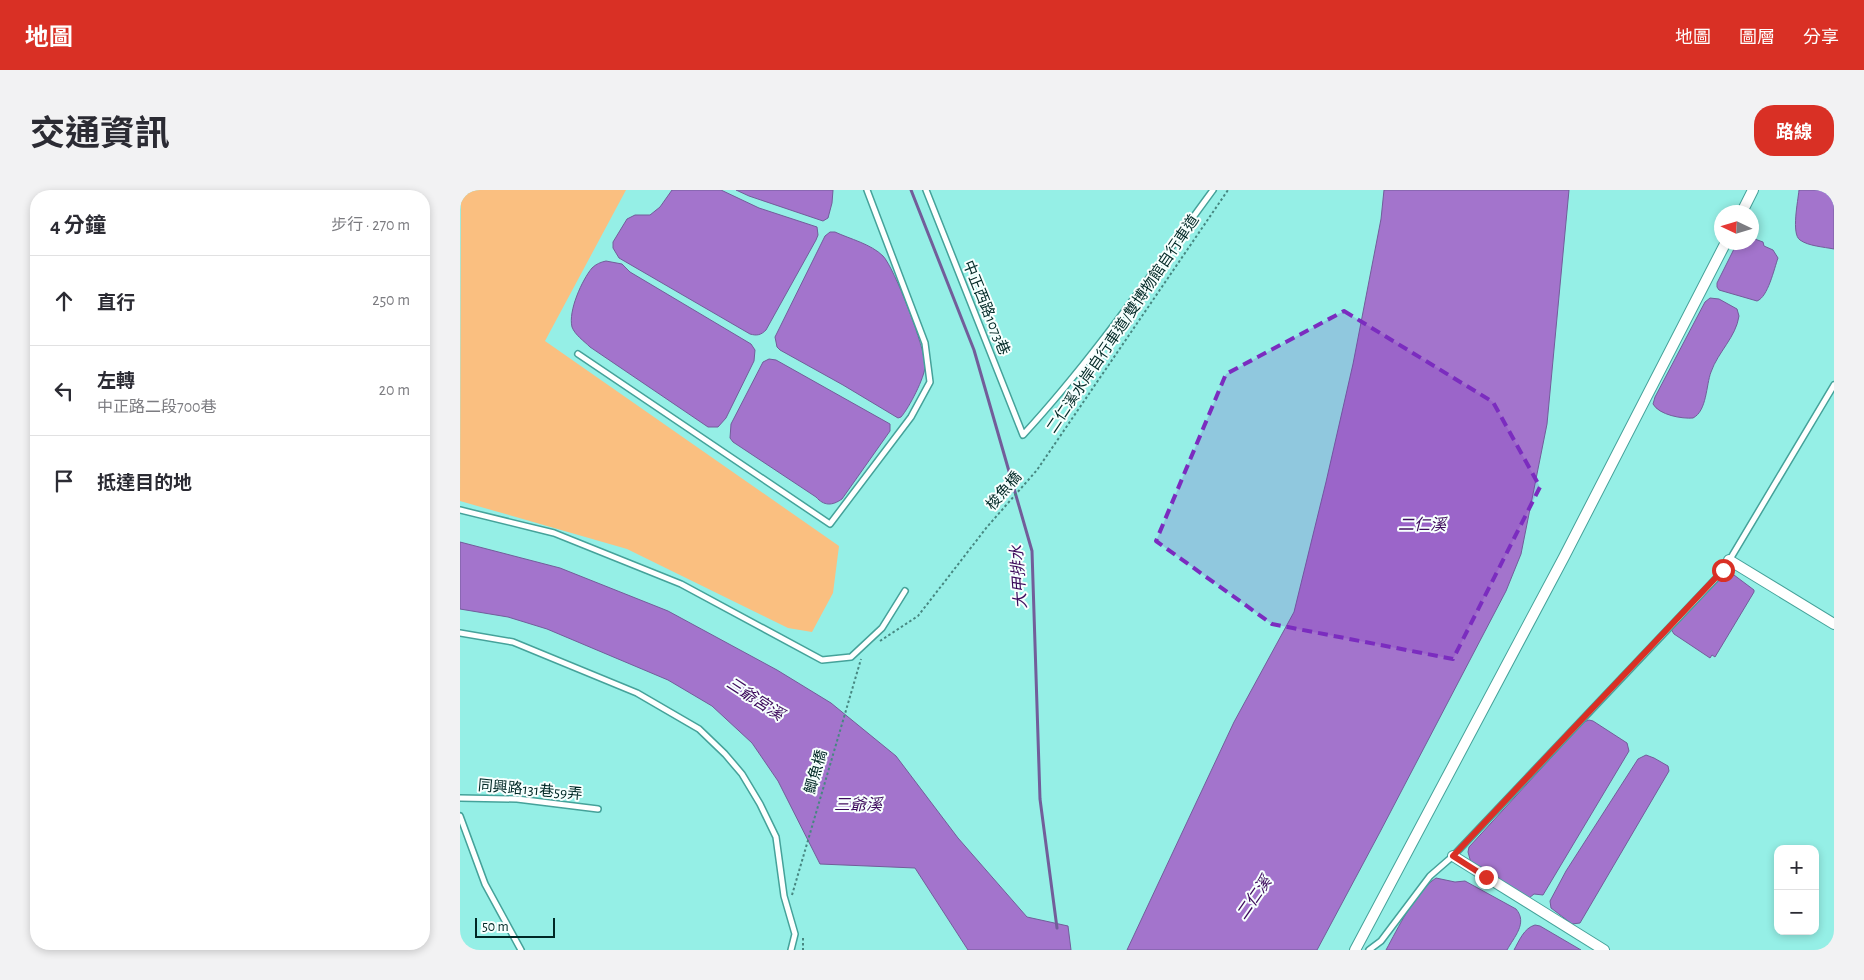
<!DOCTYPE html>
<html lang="zh-TW">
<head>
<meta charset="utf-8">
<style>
  :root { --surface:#fff; --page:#f2f2f3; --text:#2b2b33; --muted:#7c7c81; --line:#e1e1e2; --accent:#d93025 }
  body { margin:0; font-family:"Alegreya Sans","Noto Sans TC",sans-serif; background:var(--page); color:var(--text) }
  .controls { position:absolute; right:15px; bottom:15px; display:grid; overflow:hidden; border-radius:10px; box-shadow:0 2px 8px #0003 }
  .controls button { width:45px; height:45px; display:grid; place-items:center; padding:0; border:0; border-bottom:1px solid var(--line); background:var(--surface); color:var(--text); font:25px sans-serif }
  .compass { position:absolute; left:1254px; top:15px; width:45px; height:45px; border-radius:50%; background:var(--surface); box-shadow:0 2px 8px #0003; rotate:274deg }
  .scale { position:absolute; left:15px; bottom:12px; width:80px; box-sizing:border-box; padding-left:5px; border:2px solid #002825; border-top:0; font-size:14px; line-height:18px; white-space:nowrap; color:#002825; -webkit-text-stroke:4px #f7fffe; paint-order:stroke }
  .stop { position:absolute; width:15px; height:15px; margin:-11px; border:4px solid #d93025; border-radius:50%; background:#fff }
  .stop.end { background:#d93025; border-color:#fff; box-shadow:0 1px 5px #0008 }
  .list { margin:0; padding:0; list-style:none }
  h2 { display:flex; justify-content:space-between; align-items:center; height:65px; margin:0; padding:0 20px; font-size:21px }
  h2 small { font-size:16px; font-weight:400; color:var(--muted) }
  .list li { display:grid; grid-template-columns:32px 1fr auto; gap:15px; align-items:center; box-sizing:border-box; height:90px; padding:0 20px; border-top:1px solid var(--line) }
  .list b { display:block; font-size:19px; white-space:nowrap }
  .list p { margin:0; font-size:16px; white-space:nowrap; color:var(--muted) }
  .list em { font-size:16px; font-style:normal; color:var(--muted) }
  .icon { flex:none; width:28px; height:28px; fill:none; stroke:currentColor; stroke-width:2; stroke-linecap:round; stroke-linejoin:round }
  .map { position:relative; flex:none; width:1374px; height:760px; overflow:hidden; border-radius:20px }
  header { display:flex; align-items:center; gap:30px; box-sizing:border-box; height:70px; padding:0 25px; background:var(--accent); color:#fff }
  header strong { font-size:24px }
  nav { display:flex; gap:28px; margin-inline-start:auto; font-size:18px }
  .intro { display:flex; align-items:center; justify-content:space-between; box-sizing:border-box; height:120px; padding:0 30px }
  h1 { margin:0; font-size:35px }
  .button { padding:12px 22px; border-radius:20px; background:var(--accent); color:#fff; font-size:18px; font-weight:700 }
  main { display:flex; gap:30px; padding:0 30px }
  aside { flex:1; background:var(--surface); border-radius:20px; box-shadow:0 2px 8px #0003 }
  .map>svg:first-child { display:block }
  .green { fill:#fabf80 }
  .water { fill:#a374cc; stroke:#725d9a }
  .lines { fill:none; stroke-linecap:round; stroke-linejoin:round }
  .stream { stroke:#725d9a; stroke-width:3 }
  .service-casing { stroke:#45a29a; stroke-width:8 }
  .minor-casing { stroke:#45a29a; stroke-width:12 }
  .path { stroke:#478781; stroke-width:2; stroke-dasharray:2.5 2.5; stroke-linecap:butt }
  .service { stroke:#fff; stroke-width:5 }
  .minor { stroke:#fff; stroke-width:10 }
  .route { stroke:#d93025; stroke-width:6 }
  .marked { fill:#7b2cbf; fill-opacity:0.2; stroke:#7b2cbf; stroke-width:4; stroke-dasharray:10 6; stroke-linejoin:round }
  .labels { text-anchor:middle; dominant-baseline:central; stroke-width:4; stroke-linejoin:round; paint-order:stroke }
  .street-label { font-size:15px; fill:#002825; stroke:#f7fffe }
  .water-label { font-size:16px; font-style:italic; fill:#3c095b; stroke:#f7fffe }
</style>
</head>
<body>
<header>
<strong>地圖</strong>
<nav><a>地圖</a><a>圖層</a><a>分享</a></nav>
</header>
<div class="intro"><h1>交通資訊</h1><a class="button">路線</a></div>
<main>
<aside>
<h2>4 分鐘<small>步行 · 270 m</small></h2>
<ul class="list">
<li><svg class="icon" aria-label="ahead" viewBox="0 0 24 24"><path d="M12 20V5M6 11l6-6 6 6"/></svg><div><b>直行</b></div><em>250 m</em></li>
<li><svg class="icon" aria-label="left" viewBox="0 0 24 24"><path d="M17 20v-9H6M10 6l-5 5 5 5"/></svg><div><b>左轉</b><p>中正路二段700巷</p></div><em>20 m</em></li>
<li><svg class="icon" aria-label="arrive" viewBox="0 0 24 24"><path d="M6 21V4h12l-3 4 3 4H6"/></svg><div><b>抵達目的地</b></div></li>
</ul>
</aside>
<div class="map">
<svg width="1374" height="760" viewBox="0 0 1374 760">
  <rect width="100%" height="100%" fill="#95efe6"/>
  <path class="green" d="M1,0h165l-81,151 294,205 -6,47 -21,39 -24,-4 -161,-79 -167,-48z"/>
  <path class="water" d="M212,0h49l38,18 58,19 1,8 -2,5 -50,90c-5,5 -9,6 -16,4l-131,-76 -6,-10v-6l14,-23 8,-4h15l10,-8z
    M276,0h97l-1,13 -4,15 -5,3 -74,-25z
    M924,0h185l-22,234 -26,130 -15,37 -126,241 -63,118h-190l107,-228 60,-110 32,-130 27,-118 28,-145z
    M1339,0h35v59c-10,-2 -26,-3 -34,-9 -9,-6 -2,-39 -1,-50z
    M370,42h5c15,7 36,12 48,24 11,11 43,94 42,110 0,11 -16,42 -24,51l-3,1 -55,-33 -63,-35 -3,-3 -2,-10 50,-101z
    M1292,48l11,4 1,4 9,4 5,8c-4,11 -10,39 -21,43l-38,-11 -2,-3v-4l20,-40 15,-1z
    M146,71l16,3 8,8 121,72 4,6 -1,11 -28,57 -8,9h-10l-118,-80c-6,-6 -15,-12 -18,-20 -4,-16 10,-47 20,-59 4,-4 9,-6 14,-7z
    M1250,108l9,1 18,10 2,7c-3,21 -21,36 -28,56 -5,13 -4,39 -18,46 -11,1 -34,-3 -40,-14l2,-7 50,-95z
    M309,169l7,1 114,64v7l-48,68c-10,7 -18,7 -26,-2l-83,-55 -3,-4 1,-14 32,-62z
    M0,352l100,26 108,43 109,59 54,33 65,53 62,82 69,79 41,9 3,24h-103l-53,-82 -95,-4 -42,-83 -26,-38 -40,-37 -44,-26 -121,-51 -39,-12 -48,-8z
    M1266,379l28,21v2l-39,65 -3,-2 -2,3 -36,-24 -5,-8z
    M1129,530l4,1 34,22 2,8 -86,144 -9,-1 -5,4 -58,-35 -3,-11 1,-5 115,-125z
    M1186,565l8,3 14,8 1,5 -89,152 -8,1 -21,-16 -1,-7 16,-30 72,-112z
    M976,688l19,4 10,-1 51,28c12,14 -2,28 -9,41h-121c12,-22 29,-58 50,-72z
    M1075,735l5,1 41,24h-67c5,-9 10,-22 21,-25z"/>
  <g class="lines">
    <path class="stream" d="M451,0l63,160 58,201 8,248 17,129"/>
    <g class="service-casing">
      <path id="service" d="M466,0l97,245c70,-76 129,-162 190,-245
        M118,164l252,170 81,-107 19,-35 -5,-39 -58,-153
        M0,320l94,23 127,51 141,76 29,-3 31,-29 23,-37
        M0,443l53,9 124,51 62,36 26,25 17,20 18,30 16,33 8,59 11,38 -4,16
        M0,608l57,1 81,10
        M0,626l25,68 36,66
        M909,760l12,-9 49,-65 23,-20 270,-285 111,-186"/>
    </g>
    <g class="minor-casing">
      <path id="minor" d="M1282,22l11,-22
        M1269,370l105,64
        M993,666l151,94
        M895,760l209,-393 162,-315"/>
    </g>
    <path class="path" d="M420,451l38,-25 69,-89 50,-57 191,-280
      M332,705l69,-236
      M343,748v12"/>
    <use href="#service" class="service"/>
    <use href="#minor" class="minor"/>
  </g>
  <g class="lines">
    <path class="route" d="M1026,687l-33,-21 270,-286"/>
  </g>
  <path class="marked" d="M884,121l149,91 47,85 -87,172 -181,-35 -116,-83 70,-167z"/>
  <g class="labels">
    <g class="street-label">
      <text transform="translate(526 118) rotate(68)">中正西路1073巷</text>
      <text transform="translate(663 134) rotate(-56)">二仁溪水岸自行車道/雙博物館自行車道</text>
      <text transform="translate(544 301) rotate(-49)">梭魚橋</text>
      <text transform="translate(356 582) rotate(-74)">鯽魚橋</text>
      <text transform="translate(70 600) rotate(5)">同興路131巷59弄</text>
    </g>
    <g class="water-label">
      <text x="962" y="335">二仁溪</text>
      <text transform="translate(559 387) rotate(-94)">大甲排水</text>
      <text transform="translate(295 509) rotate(33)">三爺宮溪</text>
      <text x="398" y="615">三爺溪</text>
      <text transform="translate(794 708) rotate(-55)">二仁溪</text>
    </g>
  </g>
</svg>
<div class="controls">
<button>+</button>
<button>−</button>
</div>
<svg class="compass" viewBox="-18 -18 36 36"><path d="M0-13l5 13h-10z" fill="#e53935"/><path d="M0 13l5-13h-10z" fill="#7c7c81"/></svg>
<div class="scale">50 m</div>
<div class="stop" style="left:1263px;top:380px"></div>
<div class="stop end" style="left:1026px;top:687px"></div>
</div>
</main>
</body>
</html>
